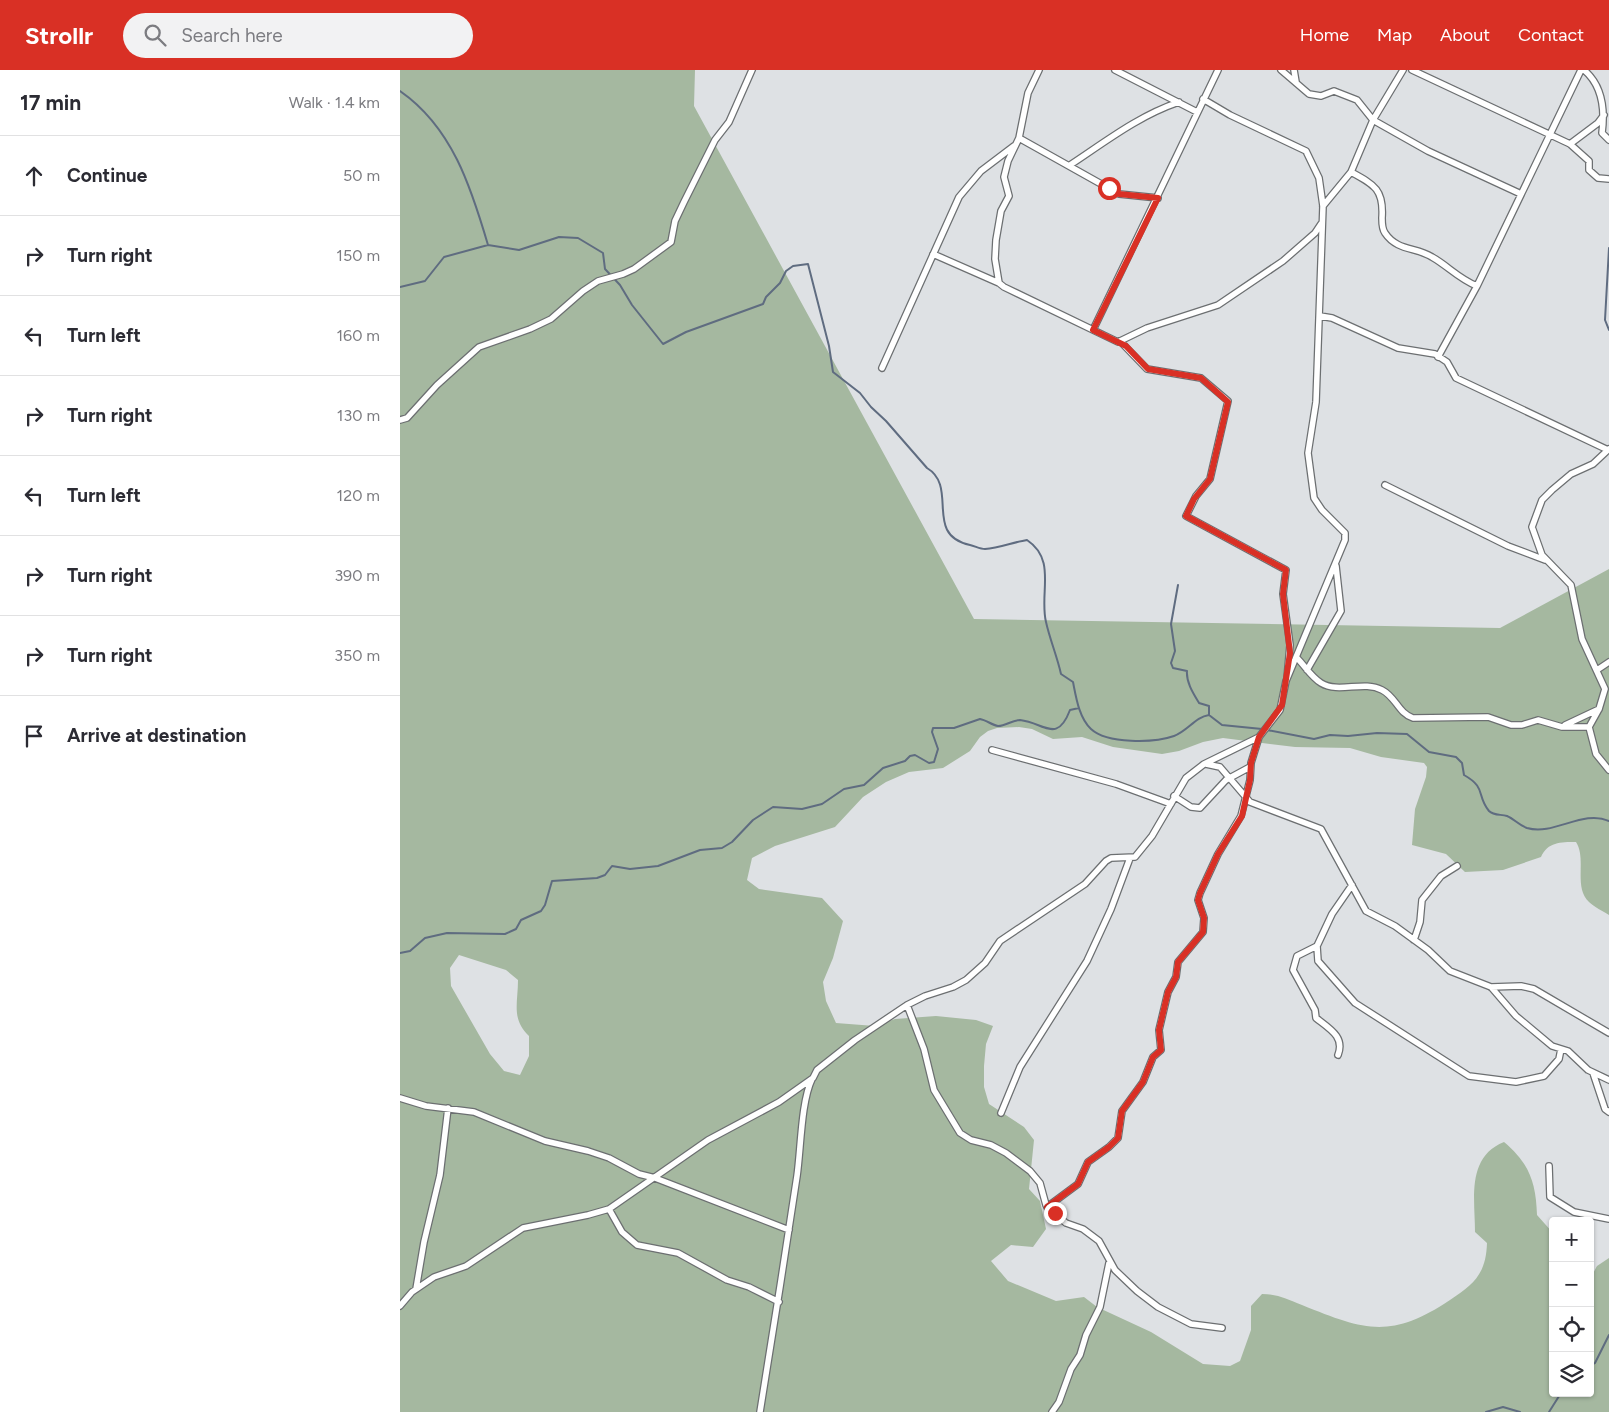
<!DOCTYPE html>
<html lang="en">
<head>
<meta charset="utf-8">
<style>
  :root { --surface:#fff; --page:#f2f2f3; --text:#2b2b33; --muted:#7c7c81; --line:#e1e1e2; --accent:#d93025 }
  body { margin:0; font-family:Figtree,sans-serif; background:var(--page); color:var(--text) }
  .controls { position:absolute; right:15px; bottom:15px; display:grid; overflow:hidden; border-radius:5px; box-shadow:0 1px 4px #0004 }
  .controls button { width:45px; height:45px; display:grid; place-items:center; padding:0; border:0; border-bottom:1px solid var(--line); background:var(--surface); color:var(--text); font:25px sans-serif }
  .stop { position:absolute; width:15px; height:15px; margin:-11px; border:4px solid #d93025; border-radius:50%; background:#fff }
  .stop.end { background:#d93025; border-color:#fff; box-shadow:0 1px 5px #0008 }
  .list { margin:0; padding:0; list-style:none }
  h2 { display:flex; justify-content:space-between; align-items:center; height:65px; margin:0; padding:0 20px; font-size:21px }
  h2 small { font-size:16px; font-weight:400; color:var(--muted) }
  .list li { display:grid; grid-template-columns:32px 1fr auto; gap:15px; align-items:center; box-sizing:border-box; height:80px; padding:0 20px; border-top:1px solid var(--line) }
  .list b { display:block; font-size:19px; white-space:nowrap }
  .list em { font-size:16px; font-style:normal; color:var(--muted) }
  .icon { flex:none; width:28px; height:28px; fill:none; stroke:currentColor; stroke-width:2; stroke-linecap:round; stroke-linejoin:round }
  .map { position:relative; flex:none; width:1209px; height:1342px; overflow:hidden }
  header { display:flex; align-items:center; gap:30px; box-sizing:border-box; height:70px; padding:0 25px; background:var(--accent); color:#fff }
  header strong { font-size:24px }
  nav { display:flex; gap:28px; margin-inline-start:auto; font-size:18px }
  .search { width:350px; height:45px; background:var(--page); display:flex; align-items:center; gap:12px; box-sizing:border-box; padding:0 18px; border-radius:28px; color:var(--muted); font-size:19px }
  main { display:flex }
  aside { flex:1; background:var(--surface) }
  .map>svg:first-child { display:block }
  .green { fill:#a5b8a0; fill-rule:evenodd }
  .lines { fill:none; stroke-linecap:round; stroke-linejoin:round }
  .stream { stroke:#5f6c80; stroke-width:2 }
  .street-casing { stroke:#6c6f71; stroke-width:8 }
  .street { stroke:#fff; stroke-width:5.5 }
  .route { stroke:#d93025; stroke-width:6 }
</style>
</head>
<body>
<header>
<strong>Strollr</strong>
<div class="search"><svg class="icon" aria-label="search" viewBox="0 0 24 24"><circle cx="10" cy="10" r="6"/><path d="M15 15l6 6"/></svg>Search here</div>
<nav><a>Home</a><a>Map</a><a>About</a><a>Contact</a></nav>
</header>
<main>
<aside>
<h2>17 min<small>Walk · 1.4 km</small></h2>
<ul class="list">
<li><svg class="icon" aria-label="ahead" viewBox="0 0 24 24"><path d="M12 20V5M6 11l6-6 6 6"/></svg><div><b>Continue</b></div><em>50 m</em></li>
<li><svg class="icon" aria-label="right" viewBox="0 0 24 24"><path d="M7 20v-9h11M14 6l5 5-5 5"/></svg><div><b>Turn right</b></div><em>150 m</em></li>
<li><svg class="icon" aria-label="left" viewBox="0 0 24 24"><path d="M17 20v-9H6M10 6l-5 5 5 5"/></svg><div><b>Turn left</b></div><em>160 m</em></li>
<li><svg class="icon" aria-label="right" viewBox="0 0 24 24"><path d="M7 20v-9h11M14 6l5 5-5 5"/></svg><div><b>Turn right</b></div><em>130 m</em></li>
<li><svg class="icon" aria-label="left" viewBox="0 0 24 24"><path d="M17 20v-9H6M10 6l-5 5 5 5"/></svg><div><b>Turn left</b></div><em>120 m</em></li>
<li><svg class="icon" aria-label="right" viewBox="0 0 24 24"><path d="M7 20v-9h11M14 6l5 5-5 5"/></svg><div><b>Turn right</b></div><em>390 m</em></li>
<li><svg class="icon" aria-label="right" viewBox="0 0 24 24"><path d="M7 20v-9h11M14 6l5 5-5 5"/></svg><div><b>Turn right</b></div><em>350 m</em></li>
<li><svg class="icon" aria-label="arrive" viewBox="0 0 24 24"><path d="M6 21V4h12l-3 4 3 4H6"/></svg><div><b>Arrive at destination</b></div></li>
</ul>
</aside>
<div class="map">
<svg width="1209" height="1342" viewBox="0 0 1209 1342">
  <rect width="100%" height="100%" fill="#dee1e4"/>
  <path class="green" d="M0,0h295l-1,36 280,513 526,9 109,-59v346c-6,-4 -15,-8 -20,-13 -16,-15 -2,-43 -13,-60 -16,0 -28,0 -35,15l-38,13 -38,2 -19,-18 -34,-9 3,-36 11,-32 1,-10 -3,-4 -43,-6 -31,-9 -55,-1 -72,-9 -20,4 -24,9 -17,3 -49,-7 -31,-10 -29,2 -21,-10 -13,-2 -22,1 -9,3 -8,6 -10,14 -27,17 -34,4 -23,10 -23,15 -28,30 -60,19 -23,12 -5,22 12,9 63,9 21,23 -10,37 -10,24 3,19 10,22 39,3 20,-7 41,-3 40,4 17,6 -7,18 -2,22v21l5,17 35,23 10,13 -5,49 11,12 6,28 -13,18 -22,-2 -20,16 17,20 48,20 28,-4 13,10 54,25 52,32 27,2 10,-5 11,-31v-24l11,-12c16,0 25,5 40,11 62,25 88,35 148,-5 24,-16 36,-26 37,-57l-12,-11c0,-32 -9,-75 29,-90 25,21 32,40 33,73l16,18v160h37v-114l7,-13 12,-8v154h-1209zM59,885l47,15 12,10c0,23 -7,39 11,56v20l-9,19 -16,-4 -14,-17 -39,-68 -1,-18z"/>
  <g class="lines">
    <path class="stream" d="M0,21c52,36 71,96 88,154l31,5 40,-13 19,1 25,15 2,16 15,16 12,20 31,39 23,-12 77,-28 3,-7 14,-14 6,-12 7,-5 15,-2 21,82 4,26 27,21 11,14 15,14 41,47c32,19 -4,67 43,77 5,1 10,4 15,4 14,-1 29,-7 42,-9 30,20 12,53 19,82 4,18 11,34 15,52l12,8c3,15 6,36 18,47 16,15 63,14 83,7 14,-5 21,-19 35,-21l13,10 40,4
      M1209,178l-4,72 4,10
      M0,217l25,-6 19,-24 44,-12
      M778,515l-7,39 4,27 -4,12 2,5 14,3c-1,11 6,22 12,32l10,3v9
      M867,660l47,9 16,-4 18,1 29,-3 30,1 22,18 27,5 6,6 2,12c23,13 12,20 25,36 5,5 12,3 18,5 7,3 12,9 20,12 27,8 56,-19 82,-7
      M0,883l10,-2 15,-13 22,-5 58,1 11,-5 5,-9 20,-9 4,-6 7,-24 45,-3 8,-3 7,-9 18,3 28,-3 42,-16 22,-2 10,-6 21,-22 20,-13 29,2 20,-5 22,-15 20,-4 19,-17 22,-7 5,-5 5,-1 14,8 5,-1 4,-13 -6,-17 1,-4h21l26,-9c6,1 12,6 18,7 8,0 14,-6 22,-6 25,3 37,24 50,-10l9,-2
      M1190,1296l5,-3 14,-28
      M1086,1342l17,-5 17,5
      M1149,1342l12,-19"/>
    <g class="street-casing">
      <path id="street" d="M639,0l-11,23 -9,45 -11,23 -4,16 5,19 -8,15 -5,29 -1,19 4,24 5,4 114,55 29,-14 71,-23 65,-44 32,-28 6,-9
        M715,0l82,42
        M881,0l28,24 12,2 13,-5 23,9 16,20 55,31 93,43
        M894,0l2,12
        M1012,0l158,74 19,17v9l9,8 11,1
        M1184,0c19,16 21,40 18,63l7,7
        M619,68l100,56 39,4
        M1170,74l28,-21 6,-8
        M670,95c35,-23 68,-49 109,-63
        M951,102c24,13 33,18 31,46 0,5 0,11 3,15 12,18 31,14 47,24 16,9 27,22 45,29
        M923,136l28,-34 22,-52 30,-50
        M533,184l66,29
        M920,246l12,2 66,30 37,6 12,8 9,16 152,72
        M693,260l125,-260
        M720,271l27,28 54,9 27,23 -18,78 -14,17 -10,20 100,54 -3,24 7,51 -3,33
        M1038,287l39,-71 104,-216
        M482,298l77,-171 22,-26 33,-25
        M0,350l7,-2 30,-33 42,-38 51,-18 21,-10 32,-28 15,-10 25,-7 11,-5 37,-27 4,-21 9,-19 31,-62 14,-18 23,-52
        M1209,379l-16,15 -22,10 -19,16 -10,10 -10,27 10,28 29,30 11,54 23,50 -6,20 -10,18 7,27 13,16
        M985,415l123,61 37,14
        M897,588c8,8 14,19 24,25 18,11 42,-3 61,7 14,7 16,23 31,28l75,-1 23,8h11l16,-5 24,7h27
        M907,600l34,-59 -5,-45
        M1197,600l12,-8
        M1165,655l34,-16
        M592,680l124,34 55,20
        M806,694l14,3 30,35 71,27 45,82 29,15 33,24 22,21 41,16 25,29 36,30 16,5 20,19 21,10
        M774,726l17,11 9,1 26,-28 24,-13
        M1014,870l6,-18 2,-22 19,-24 16,-10
        M917,876l1,15 37,42 114,73 47,6 28,-6 15,-17 2,-10
        M1091,917l30,-1 13,3 75,44
        M507,935l17,44 10,41 26,43 11,7 20,5 15,8 24,18 10,12 6,22 4,5 16,13 17,6 16,12 16,29 22,21 21,16 33,17 31,4
        M938,985c7,-18 -8,-26 -22,-37l-1,-8 -22,-40 4,-14 20,-10 15,-32 20,-29
        M1193,1003l12,36 4,3
        M0,1028l26,8 48,6 71,29 43,10 21,7 30,16 16,4 134,52
        M601,1043l19,-46 67,-106 24,-52 19,-51
        M1149,1096l1,31 24,15 35,7
        M647,1137l31,-23 10,-22 21,-15 9,-9 4,-27 21,-29 10,-25 8,-7 -2,-20 9,-38 8,-15 2,-15 25,-30 1,-14 -6,-18 2,-7 18,-39 23,-38 9,-36 1,-17 8,-26
        M209,1139l13,23 15,13 41,8 49,27 22,7 30,15
        M16,1219l8,-47 16,-67 8,-67
        M0,1236l12,-14 22,-15 32,-11 57,-38 65,-13 21,-6 99,-69 71,-38 34,-24 4,-8 38,-30 52,-35 18,-9 28,-9 13,-7 19,-17 15,-22 85,-57 21,-23 5,-3 24,-1 17,-21 34,-58 18,-14 55,-27 21,-27 6,-29 59,-141v-7l-23,-23 -8,-12 -6,-45 8,-51 7,-196 -4,-28 -13,-27 -76,-36 -27,-16
        M360,1342c13,-79 25,-157 37,-236 4,-28 4,-74 15,-97
        M652,1342l7,-10 12,-33 9,-14 6,-20 14,-28 9,-44"/>
    </g>
    <use href="#street" class="street"/>
  </g>
  <g class="lines">
    <path class="route" d="M655,1143l-8,-6 31,-23 10,-22 21,-15 9,-9 4,-27 21,-29 10,-25 8,-7 -2,-20 9,-38 8,-15 2,-15 25,-30 1,-14 -6,-18 2,-7 18,-39 24,-38 8,-36 1,-17 8,-26 23,-32 8,-52 -7,-59 3,-24 -100,-54 8,-17 16,-20 18,-77 -27,-24 -53,-9 -22,-23 -33,-16 65,-132 -39,-4 -10,-6"/>
  </g>
</svg>
<div class="controls">
<button>+</button>
<button>−</button>
<button><svg class="icon" aria-label="locate" viewBox="0 0 24 24"><circle cx="12" cy="12" r="6"/><path d="M12 2v4M12 18v4M2 12h4M18 12h4"/></svg></button>
<button><svg class="icon" aria-label="layers" viewBox="0 0 24 24"><path d="M12 4l9 5-9 5-9-5zM3 14l9 5 9-5"/></svg></button>
</div>
<div class="stop" style="left:709px;top:118px"></div>
<div class="stop end" style="left:655px;top:1143px"></div>
</div>
</main>
</body>
</html>
